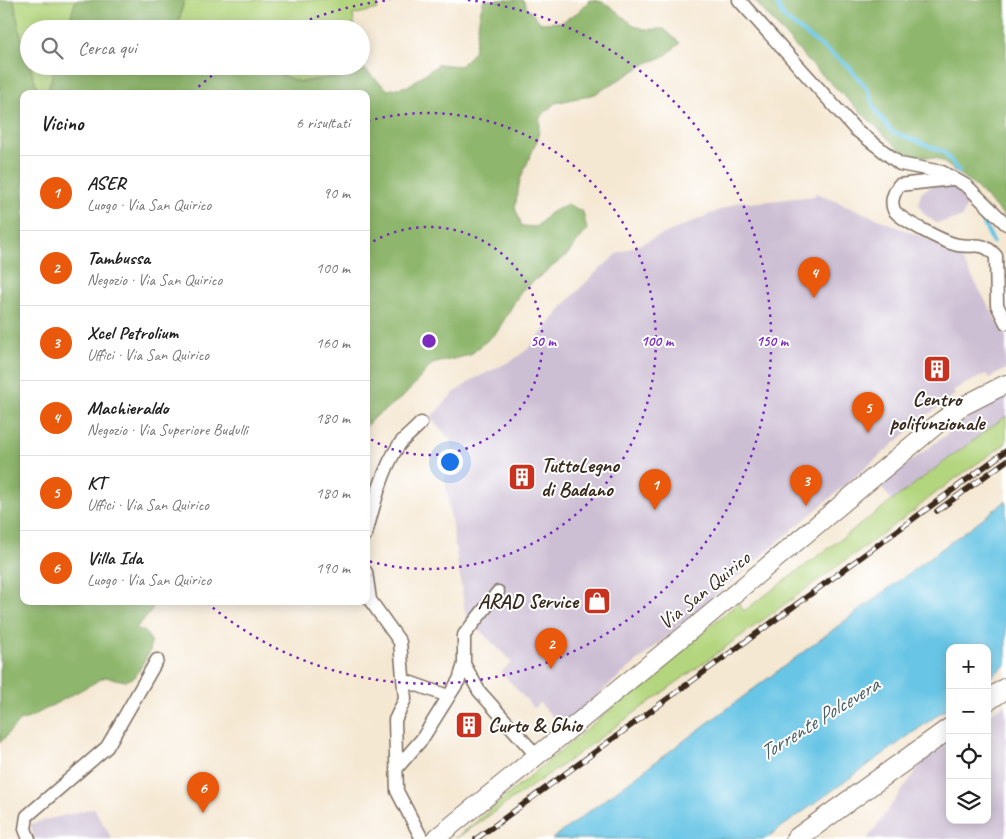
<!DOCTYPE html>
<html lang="it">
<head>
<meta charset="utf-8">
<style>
  :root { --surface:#fff; --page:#f6f6f6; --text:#222; --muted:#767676; --line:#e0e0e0; --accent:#ea580c }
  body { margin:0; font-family:Caveat,sans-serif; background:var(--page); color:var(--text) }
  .controls { position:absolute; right:15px; bottom:15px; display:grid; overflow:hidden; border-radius:10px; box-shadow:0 2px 12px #0003 }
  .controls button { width:45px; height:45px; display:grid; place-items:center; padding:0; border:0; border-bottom:1px solid var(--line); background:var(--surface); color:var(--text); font:25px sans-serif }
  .you { position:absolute; left:449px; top:461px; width:18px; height:18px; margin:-12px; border:4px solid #fff; border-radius:50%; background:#1a73e8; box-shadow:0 0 0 8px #1a73e833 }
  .badge { display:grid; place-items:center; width:32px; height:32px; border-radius:50%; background:var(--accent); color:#fff; font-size:16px; font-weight:700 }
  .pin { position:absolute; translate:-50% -41px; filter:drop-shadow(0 1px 2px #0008) }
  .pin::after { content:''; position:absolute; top:26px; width:18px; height:15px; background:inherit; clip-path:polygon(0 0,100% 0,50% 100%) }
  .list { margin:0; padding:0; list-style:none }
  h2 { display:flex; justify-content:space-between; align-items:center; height:65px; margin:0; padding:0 20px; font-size:21px }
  h2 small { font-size:16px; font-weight:400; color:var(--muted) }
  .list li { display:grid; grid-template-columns:32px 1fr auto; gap:15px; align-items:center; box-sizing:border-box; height:75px; padding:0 20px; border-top:1px solid var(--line) }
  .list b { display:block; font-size:19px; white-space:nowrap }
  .list p { margin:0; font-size:16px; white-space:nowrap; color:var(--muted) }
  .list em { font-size:16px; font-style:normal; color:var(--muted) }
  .icon { flex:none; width:28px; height:28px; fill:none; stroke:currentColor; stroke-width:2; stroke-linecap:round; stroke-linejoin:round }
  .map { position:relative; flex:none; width:1006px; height:839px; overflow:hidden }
  .search { position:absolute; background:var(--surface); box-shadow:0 2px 12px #0003; left:20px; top:20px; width:350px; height:55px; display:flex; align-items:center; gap:12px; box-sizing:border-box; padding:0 18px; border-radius:28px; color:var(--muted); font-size:19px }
  .panel { position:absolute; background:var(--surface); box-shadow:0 2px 12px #0003; left:20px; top:90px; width:350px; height:515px; border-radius:10px }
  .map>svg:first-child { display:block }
  .industrial { fill:#ccbed3 }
  .green { fill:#b3d57d; stroke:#77804e }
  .forest { fill:#8eb66c; stroke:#647045 }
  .water { fill:#67c5e5; stroke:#517882 }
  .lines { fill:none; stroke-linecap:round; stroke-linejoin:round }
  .stream { stroke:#67c5e5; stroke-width:4.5 }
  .minor-casing { stroke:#7c6c5d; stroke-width:15 }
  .secondary-casing { stroke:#7c6c5d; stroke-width:20 }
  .primary-casing { stroke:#7c6c5d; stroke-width:22 }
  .minor { stroke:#fff; stroke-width:12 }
  .secondary { stroke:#fff; stroke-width:18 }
  .primary { stroke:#fff; stroke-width:20 }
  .rail-casing { stroke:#3b2a1e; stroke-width:5.5 }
  .rail { stroke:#fff; stroke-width:4; stroke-dasharray:11; stroke-linecap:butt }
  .ring { fill:none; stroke:#7b2cbf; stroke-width:2.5; stroke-dasharray:2.5 5 }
  .labels { text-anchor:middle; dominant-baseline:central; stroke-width:4; stroke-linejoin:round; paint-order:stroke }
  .poi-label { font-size:21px; font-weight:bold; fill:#3b2a1e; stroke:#fff; text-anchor:start }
  .street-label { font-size:21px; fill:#3b2a1e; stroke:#fff }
  .water-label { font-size:22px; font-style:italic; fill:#4a6064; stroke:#fff }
  .centre { fill:#7b2cbf; stroke:#fff; stroke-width:2.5 }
  .ring-label { font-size:15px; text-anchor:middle; font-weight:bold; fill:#7b2cbf; stroke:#fff; stroke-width:4; stroke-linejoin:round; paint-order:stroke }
</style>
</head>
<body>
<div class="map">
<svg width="1006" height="839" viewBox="0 0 1006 839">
  <rect width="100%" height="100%" fill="#fff"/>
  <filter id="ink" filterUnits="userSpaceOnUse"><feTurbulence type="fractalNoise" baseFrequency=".02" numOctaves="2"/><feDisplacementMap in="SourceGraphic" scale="10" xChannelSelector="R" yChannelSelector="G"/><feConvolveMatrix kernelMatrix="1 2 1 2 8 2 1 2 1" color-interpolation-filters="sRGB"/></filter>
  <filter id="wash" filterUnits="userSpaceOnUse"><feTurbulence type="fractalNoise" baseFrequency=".0096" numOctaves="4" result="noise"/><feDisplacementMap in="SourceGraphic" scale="20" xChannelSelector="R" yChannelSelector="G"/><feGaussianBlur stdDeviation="1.12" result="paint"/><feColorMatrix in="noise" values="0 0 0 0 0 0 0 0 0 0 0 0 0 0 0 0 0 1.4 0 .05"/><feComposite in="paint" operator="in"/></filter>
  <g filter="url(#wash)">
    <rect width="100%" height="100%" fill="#f5e8d3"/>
    <path class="industrial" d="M942,183l11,3 11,7 3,13 -6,12 -25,5 -13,-10 -4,-9 2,-12 11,-6z
      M816,193l142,59 48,85v32l-17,9 -3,-4 -33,16 2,5 -7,4 1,2 -19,12 -369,313 -21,-23 -6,5 -33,-36 11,-10 -46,-45 -22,-144 7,-22 -1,-12 -20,-21 25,-26 19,-13 39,-19 15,-11 41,-49 22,-23 26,-23 124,-53 10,2 63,-7z
      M1006,396v20l-114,85 -12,-16 84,-64z
      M1006,704v135h-139l57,-79 26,-18v78h37v-104z
      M94,808l18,31h-77l-5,-15z"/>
    <path class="green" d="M14,0h62l-9,29h-38v32l-9,-27z
      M184,0h192l2,9 -25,6 2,14h-178z
      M361,56l3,13 -15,6 -49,7 -19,-7 -12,-9h92z
      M30,66h25l-8,28h-8z
      M1006,416v27c-31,23 -63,42 -91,67l-347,251 -113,78 283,-236 6,8z"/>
    <path class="forest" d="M0,0h14l6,34 9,27v5h1l9,28h-15v507h132l-7,13 -13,14 9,4 6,9 -1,10 -15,26 -10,4 -20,-4 -76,41 -10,3 -19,22z
      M76,0h108l-7,29h-110z
      M484,0h39l4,8 14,15 21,-1 16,-10 12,-12c25,0 33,25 55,29 6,1 13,0 19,0l16,14 -15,13 -18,7 -52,31 -40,9 -15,14 -2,21 -18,42 -5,28 7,18 14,1 14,-14 18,-9 15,8 4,18 -20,25 -46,36 -24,41 -27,23 -38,9 -28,32 -32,23 -6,8v-333h-319l8,-28h214l12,9 19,7 49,-7 15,-6 24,21 20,-4 31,-22 21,2 14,-14 6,-39z
      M754,0h252v218l-31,-32 -36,-27 -28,-5 -13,-6 -88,-85z"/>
    <path class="water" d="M1006,501v164l-19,14v-31h-37v58l-185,133h-213z"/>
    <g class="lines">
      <path class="stream" d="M775,0l9,18 64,48 20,24 7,19 16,22 53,21 15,20
        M972,198l21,44"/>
    </g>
  </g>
  <g filter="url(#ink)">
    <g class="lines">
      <g class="minor-casing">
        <path id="minor" d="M739,0l116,129 45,35 42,8 25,14 39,38
          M952,179l-53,6c-5,8 -9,16 -5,25 6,10 52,33 64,35 17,3 24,-5 38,11l1,49 9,18
          M366,534c7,-27 17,-66 33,-89 6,-8 16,-15 22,-22
          M366,572l4,28 30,42 5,57 -10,21 2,71 25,48
          M464,664l15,27 57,64
          M403,680l45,16
          M396,769l26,-30 37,-59 5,-16v-29l34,-43
          M29,839l-4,-10 2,-13 80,-69 50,-87"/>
      </g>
      <g class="secondary-casing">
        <path id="secondary" d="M435,839l250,-204 256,-214 20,-14 45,-23"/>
      </g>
      <g class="primary-casing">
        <path id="primary" d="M987,701l19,-13
          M796,839l154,-111"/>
      </g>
      <use href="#minor" class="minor"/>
      <use href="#secondary" class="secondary"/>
      <use href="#primary" class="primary"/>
      <g class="rail-casing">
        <path id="rail" d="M937,511l69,-50
          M476,839l530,-388"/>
      </g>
      <use href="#rail" class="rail"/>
    </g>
  </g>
  <g class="ring">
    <path d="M367 245A114 114 0 1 1 367 437"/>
    <path d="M368 121A228 228 0 1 1 368 561"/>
    <path d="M193 92A343 343 0 0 1 223 67M289 28A343 343 0 0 1 390 0M468 0A343 343 0 1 1 206 602"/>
  </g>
  <defs>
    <g id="building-square" transform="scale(1.4375)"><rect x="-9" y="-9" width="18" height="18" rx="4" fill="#c8321e" stroke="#fff"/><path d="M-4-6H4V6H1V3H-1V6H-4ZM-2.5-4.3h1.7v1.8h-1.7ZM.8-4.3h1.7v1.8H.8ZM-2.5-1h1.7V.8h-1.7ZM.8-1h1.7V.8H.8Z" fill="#fff"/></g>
    <g id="shop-square" transform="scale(1.4375)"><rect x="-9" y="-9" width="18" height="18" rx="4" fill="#c8321e" stroke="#fff"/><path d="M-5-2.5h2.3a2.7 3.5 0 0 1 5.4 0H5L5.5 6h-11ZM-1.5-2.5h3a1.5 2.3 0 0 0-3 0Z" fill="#fff"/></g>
  </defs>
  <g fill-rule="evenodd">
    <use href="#building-square" x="937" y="369"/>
    <use href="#building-square" x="522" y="477"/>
    <use href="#shop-square" x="597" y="601"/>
    <use href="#building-square" x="469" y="725"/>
  </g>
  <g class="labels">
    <g class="poi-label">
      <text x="937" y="399" text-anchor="middle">Centro<tspan x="937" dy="24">polifunzionale</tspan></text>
      <text x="541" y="465">TuttoLegno<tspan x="541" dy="24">di Badano</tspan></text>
      <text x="578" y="601" text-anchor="end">ARAD Service</text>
      <text x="488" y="725">Curto &amp; Ghio</text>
    </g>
    <g class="street-label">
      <text transform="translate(704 590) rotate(-39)">Via San Quirico</text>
    </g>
    <g class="water-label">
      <text transform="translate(819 719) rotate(-32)">Torrente Polcevera</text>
    </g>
  </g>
  <circle cx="429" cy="341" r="8" class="centre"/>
  <g class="ring-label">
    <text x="543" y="346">50 m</text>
    <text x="657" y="346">100 m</text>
    <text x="772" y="346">150 m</text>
  </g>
</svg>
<div class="controls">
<button>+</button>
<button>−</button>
<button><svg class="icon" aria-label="locate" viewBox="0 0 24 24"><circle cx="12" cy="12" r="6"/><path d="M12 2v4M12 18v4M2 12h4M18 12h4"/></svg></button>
<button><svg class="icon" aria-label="layers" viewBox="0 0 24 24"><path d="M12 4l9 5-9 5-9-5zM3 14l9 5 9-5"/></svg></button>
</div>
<div class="you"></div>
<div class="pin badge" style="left:655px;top:510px">1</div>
<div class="pin badge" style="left:551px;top:669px">2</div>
<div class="pin badge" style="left:806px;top:506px">3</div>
<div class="pin badge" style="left:814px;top:298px">4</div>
<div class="pin badge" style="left:868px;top:433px">5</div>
<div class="pin badge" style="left:203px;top:813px">6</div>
<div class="search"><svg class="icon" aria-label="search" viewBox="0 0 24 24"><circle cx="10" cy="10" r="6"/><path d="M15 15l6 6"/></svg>Cerca qui</div>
<section class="panel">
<h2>Vicino<small>6 risultati</small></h2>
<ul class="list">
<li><span class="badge">1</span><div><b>ASER</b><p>Luogo · Via San Quirico</p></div><em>90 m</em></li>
<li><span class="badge">2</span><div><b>Tambussa</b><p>Negozio · Via San Quirico</p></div><em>100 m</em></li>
<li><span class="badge">3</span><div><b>Xcel Petrolium</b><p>Uffici · Via San Quirico</p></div><em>160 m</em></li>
<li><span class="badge">4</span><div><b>Machieraldo</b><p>Negozio · Via Superiore Budulli</p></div><em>180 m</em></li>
<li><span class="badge">5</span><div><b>KT</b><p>Uffici · Via San Quirico</p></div><em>180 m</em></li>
<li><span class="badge">6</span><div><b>Villa Ida</b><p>Luogo · Via San Quirico</p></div><em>190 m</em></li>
</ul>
</section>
</div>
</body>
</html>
